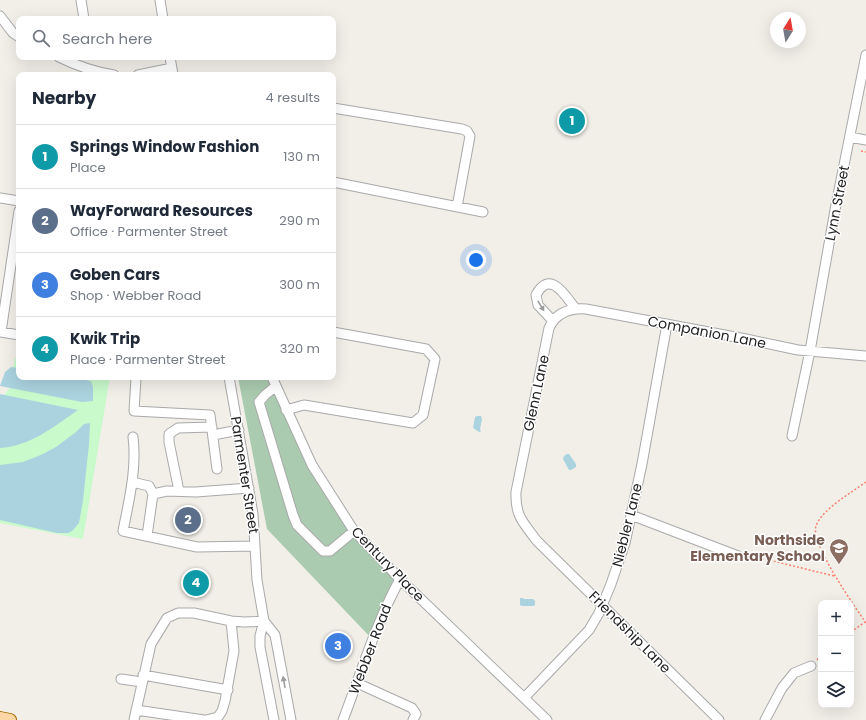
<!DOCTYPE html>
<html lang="en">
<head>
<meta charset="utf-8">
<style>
  :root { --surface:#fff; --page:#f6f6f7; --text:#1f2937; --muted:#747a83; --line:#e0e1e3; --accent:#d40000 }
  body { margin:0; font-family:Poppins,sans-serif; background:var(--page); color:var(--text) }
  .controls { position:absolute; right:12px; bottom:12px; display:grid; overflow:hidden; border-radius:8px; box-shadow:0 4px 16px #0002 }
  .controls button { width:36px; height:36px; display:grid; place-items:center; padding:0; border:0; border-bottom:1px solid var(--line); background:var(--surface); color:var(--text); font:20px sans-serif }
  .compass { position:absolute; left:770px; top:12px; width:36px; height:36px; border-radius:50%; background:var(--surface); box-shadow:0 4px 16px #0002; rotate:11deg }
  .you { position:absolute; left:476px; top:260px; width:14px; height:14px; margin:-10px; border:3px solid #fff; border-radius:50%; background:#1a73e8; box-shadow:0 0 0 6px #1a73e833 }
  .badge { display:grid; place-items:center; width:26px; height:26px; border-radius:50%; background:var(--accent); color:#fff; font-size:13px; font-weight:700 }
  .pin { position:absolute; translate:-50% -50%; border:2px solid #fff; box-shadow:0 1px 4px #0006 }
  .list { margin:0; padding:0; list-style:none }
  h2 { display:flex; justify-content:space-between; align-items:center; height:52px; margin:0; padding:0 16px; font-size:17px }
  h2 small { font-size:13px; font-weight:400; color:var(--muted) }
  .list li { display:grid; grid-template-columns:26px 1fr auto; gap:12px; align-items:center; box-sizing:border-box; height:64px; padding:0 16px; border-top:1px solid var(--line) }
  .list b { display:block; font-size:15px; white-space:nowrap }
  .list p { margin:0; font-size:13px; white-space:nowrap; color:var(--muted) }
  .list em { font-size:13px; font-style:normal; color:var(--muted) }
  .icon { flex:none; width:22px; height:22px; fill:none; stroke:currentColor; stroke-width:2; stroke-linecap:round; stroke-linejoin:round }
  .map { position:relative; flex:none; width:866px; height:720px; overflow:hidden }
  .search { position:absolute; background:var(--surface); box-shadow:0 4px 16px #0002; left:16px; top:16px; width:320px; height:44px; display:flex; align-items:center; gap:10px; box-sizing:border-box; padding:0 14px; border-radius:8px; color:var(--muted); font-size:15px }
  .panel { position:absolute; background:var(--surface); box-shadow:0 4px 16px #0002; left:16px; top:72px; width:320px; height:308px; border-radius:8px }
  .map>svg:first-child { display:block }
  .cemetery { fill:#aacbaf }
  .park { fill:#c8facc }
  .water { fill:#aad3df }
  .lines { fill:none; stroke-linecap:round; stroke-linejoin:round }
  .minor-casing { stroke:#a9a9a9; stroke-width:11 }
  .major-casing { stroke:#a06b00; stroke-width:14 }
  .path { stroke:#fa8072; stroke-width:1.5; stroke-dasharray:2 2; stroke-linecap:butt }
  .minor { stroke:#fff; stroke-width:9 }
  .major { stroke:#fcd6a4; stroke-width:12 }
  .oneway { fill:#9c9c9c }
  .labels { text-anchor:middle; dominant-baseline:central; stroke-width:3; stroke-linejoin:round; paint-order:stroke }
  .street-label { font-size:14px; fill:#222; stroke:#fff }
  .education-label { font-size:14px; font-weight:bold; fill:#785e54; stroke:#fff; text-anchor:end }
</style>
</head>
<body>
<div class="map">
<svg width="866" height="720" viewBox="0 0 866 720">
  <rect width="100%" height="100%" fill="#f2efe9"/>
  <path class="cemetery" d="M238,377h34l60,122 68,80 -27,61 -106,-111z"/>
  <path class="park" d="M15,358l4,1v18h91l-27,162 -83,-16v-123l9,-11z"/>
  <path class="water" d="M11,367l8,1v9h49l23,4 2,6v14l-11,1 -82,-16 5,-14z
    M0,394l78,16c-25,17 -47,36 -78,38z
    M477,416h4l1,3 -2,10 1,2 -2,1 -6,-4 2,-11z
    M90,423l-1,21 -6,56 -4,23 -7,8 -4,2h-11l-57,-13v-55l23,-3 20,-8 13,-7 20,-15 8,-8z
    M567,454h2l7,10v3l-5,3h-2l-6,-11 1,-3z
    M520,598h3l1,1h9l2,2v4l-2,1h-11l-2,-1z"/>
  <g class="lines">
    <g class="minor-casing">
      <path id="minor" d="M81,0l3,19
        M160,0l3,19
        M0,16l13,17 6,4
        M59,57c18,9 36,15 55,18
        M170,57l3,18
        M138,75l34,-7
        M333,108l129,21 5,2 3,5 -13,71
        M850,137l16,3
        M333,182l150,30
        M0,198l19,3
        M19,211l-18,121 18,3
        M553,321l-15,-16 -2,-10c14,-26 29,0 39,13
        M229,377l24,137 4,66 7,41 -4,15v11l14,73
        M272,377l40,88 42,66 46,48 147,141
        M136,378l-2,33 76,4 7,54
        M276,386l-11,9 -6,7 34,113 4,10 26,26h7l24,-20
        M286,410l18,-5 109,18 10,-8 12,-56 -9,-10 -93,-17
        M213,435l26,-5
        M792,436l18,-85 25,-141 31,-155
        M133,437c4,32 -4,63 -10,94l74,16 58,-1
        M132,482l17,4 4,8 -6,42
        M179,491l-10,-49v-8l9,-6 34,-1
        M153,494l14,-3 29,1 53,-4
        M631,515l107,41
        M264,621l11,14 16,85
        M143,675l85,15
        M121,679l21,3
        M357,683l55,25 4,6 -3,6
        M524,698l65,-68 10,-17 12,-29 14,-41 17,-79 25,-140
        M136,710l68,10
        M134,720l17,-76 16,-26 11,-5h16l37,8 13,1 20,-1
        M206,720l12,-3 4,-6 3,-10 9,-50 -3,-30
        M343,720c18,-47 33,-97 57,-141
        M719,720l-182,-179c-14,-19 -22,-25 -21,-49l33,-164c7,-15 21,-20 37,-19l160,30 52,11 68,6
        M765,720l17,-32 12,-15 17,-7"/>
    </g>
    <g class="major-casing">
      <path id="major" d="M0,718l10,2"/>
    </g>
    <path class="path" d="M861,151l5,1
      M866,482c-15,11 -44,27 -50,44 -6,17 39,81 50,97
      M746,557l19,2 69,17
      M851,632l14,-10
      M817,660l4,-5"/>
    <use href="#minor" class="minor"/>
    <use href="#major" class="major"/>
  </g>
  <defs><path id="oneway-solid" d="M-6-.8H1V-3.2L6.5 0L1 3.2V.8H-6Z"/></defs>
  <g class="oneway">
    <use href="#oneway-solid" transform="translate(541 306) rotate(59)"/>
    <use href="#oneway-solid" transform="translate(284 682) rotate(-100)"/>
  </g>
  <defs>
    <g id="school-pin" transform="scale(1)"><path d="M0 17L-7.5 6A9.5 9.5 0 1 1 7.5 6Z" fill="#8d6e63" stroke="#fff"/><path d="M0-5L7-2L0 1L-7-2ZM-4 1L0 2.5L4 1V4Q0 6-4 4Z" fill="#fff"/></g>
  </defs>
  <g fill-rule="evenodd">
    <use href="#school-pin" x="839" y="548"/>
  </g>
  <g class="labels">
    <g class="street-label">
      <text transform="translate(837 203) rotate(-79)">Lynn Street</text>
      <text transform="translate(707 332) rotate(11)">Companion Lane</text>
      <text transform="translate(536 393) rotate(-78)">Glenn Lane</text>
      <text transform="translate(245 475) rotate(81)">Parmenter Street</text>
      <text transform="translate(627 525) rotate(-76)">Niebler Lane</text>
      <text transform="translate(388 564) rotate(46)">Century Place</text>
      <text transform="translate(630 632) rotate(45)">Friendship Lane</text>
      <text transform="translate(370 649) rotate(-69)">Webber Road</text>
    </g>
    <g class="education-label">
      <text x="825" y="540">Northside<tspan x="825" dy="16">Elementary School</tspan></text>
    </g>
  </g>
</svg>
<div class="controls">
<button>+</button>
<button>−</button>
<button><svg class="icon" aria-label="layers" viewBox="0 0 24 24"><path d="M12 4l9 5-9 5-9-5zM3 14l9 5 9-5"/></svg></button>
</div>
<svg class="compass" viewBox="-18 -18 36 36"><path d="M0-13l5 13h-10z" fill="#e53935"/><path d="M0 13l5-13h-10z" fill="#747a83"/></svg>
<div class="you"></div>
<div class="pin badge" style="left:572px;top:121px;background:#0f9aa8">1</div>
<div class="pin badge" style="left:188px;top:520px;background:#5c6f8a">2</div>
<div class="pin badge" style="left:338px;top:646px;background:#3f7fe0">3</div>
<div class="pin badge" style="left:196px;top:583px;background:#0f9aa8">4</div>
<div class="search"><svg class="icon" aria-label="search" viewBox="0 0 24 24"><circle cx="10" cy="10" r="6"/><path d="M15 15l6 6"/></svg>Search here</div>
<section class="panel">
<h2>Nearby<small>4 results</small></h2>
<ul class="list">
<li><span class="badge" style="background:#0f9aa8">1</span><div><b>Springs Window Fashion</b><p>Place</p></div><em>130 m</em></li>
<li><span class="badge" style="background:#5c6f8a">2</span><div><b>WayForward Resources</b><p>Office · Parmenter Street</p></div><em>290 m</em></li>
<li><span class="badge" style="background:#3f7fe0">3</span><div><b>Goben Cars</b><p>Shop · Webber Road</p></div><em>300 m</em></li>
<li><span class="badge" style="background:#0f9aa8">4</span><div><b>Kwik Trip</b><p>Place · Parmenter Street</p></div><em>320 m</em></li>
</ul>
</section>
</div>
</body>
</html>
